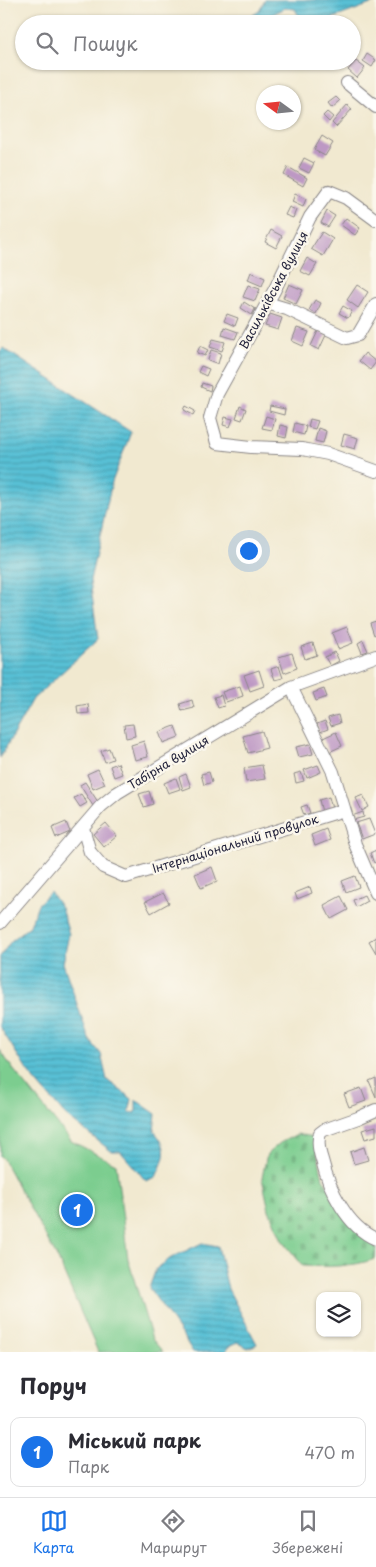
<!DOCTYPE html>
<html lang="uk">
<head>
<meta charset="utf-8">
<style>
  :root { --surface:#fff; --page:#f2f2f3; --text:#2b2b33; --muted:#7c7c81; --line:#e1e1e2; --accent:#1a73e8 }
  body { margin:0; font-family:"Playpen Sans",sans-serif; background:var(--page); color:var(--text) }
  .controls { position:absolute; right:15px; bottom:15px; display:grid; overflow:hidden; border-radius:10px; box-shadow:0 1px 4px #0004 }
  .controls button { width:45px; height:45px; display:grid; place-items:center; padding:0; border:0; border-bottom:1px solid var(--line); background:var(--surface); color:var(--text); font:25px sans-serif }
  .compass { position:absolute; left:256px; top:85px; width:45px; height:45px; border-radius:50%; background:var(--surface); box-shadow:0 1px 4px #0004; rotate:285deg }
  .you { position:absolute; left:248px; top:550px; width:18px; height:18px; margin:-12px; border:4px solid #fff; border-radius:50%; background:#1a73e8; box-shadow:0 0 0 8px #1a73e833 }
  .badge { display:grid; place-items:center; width:32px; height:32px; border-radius:50%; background:var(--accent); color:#fff; font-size:16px; font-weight:700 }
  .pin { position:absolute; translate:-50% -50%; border:2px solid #fff; box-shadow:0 1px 5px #0006 }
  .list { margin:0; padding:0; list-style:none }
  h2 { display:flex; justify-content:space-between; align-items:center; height:65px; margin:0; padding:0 20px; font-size:21px }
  h2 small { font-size:16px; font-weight:400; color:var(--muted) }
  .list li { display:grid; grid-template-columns:32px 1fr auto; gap:15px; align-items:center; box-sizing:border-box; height:70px; margin:0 10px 10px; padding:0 10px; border:1px solid var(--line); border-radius:10px }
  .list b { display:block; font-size:19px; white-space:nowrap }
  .list p { margin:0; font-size:16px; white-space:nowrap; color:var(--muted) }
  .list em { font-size:16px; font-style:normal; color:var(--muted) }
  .icon { flex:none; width:28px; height:28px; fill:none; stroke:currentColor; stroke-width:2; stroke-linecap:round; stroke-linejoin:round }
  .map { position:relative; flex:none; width:376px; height:1352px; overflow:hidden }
  .search { position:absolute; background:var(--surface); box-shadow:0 1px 4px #0004; left:15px; right:15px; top:15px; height:55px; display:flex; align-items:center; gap:12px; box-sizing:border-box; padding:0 18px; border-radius:28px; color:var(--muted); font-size:19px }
  .sheet { height:145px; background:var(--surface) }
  nav { display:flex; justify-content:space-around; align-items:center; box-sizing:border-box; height:70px; border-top:1px solid var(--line); background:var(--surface); font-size:14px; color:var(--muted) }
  nav a { display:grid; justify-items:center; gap:2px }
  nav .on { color:var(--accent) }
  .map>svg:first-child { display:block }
  .cemetery { fill:url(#cemetery-stones); stroke:#4e7865 }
  .park { fill:#7bcd8f; stroke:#4e7865 }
  .water { fill:url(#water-rules); stroke:#3d7188 }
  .building { fill:#bd98c4 }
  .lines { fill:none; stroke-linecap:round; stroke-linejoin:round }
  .minor-casing { stroke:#8a8686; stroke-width:14 }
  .minor { stroke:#fff; stroke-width:12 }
  .labels { text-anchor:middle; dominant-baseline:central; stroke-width:5; stroke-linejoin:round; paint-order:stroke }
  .street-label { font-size:12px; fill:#22223b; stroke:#fbf7ec }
</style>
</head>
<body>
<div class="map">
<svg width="376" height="1352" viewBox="0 0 376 1352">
  <defs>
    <pattern id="cemetery-stones" width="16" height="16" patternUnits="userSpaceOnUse" patternTransform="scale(1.25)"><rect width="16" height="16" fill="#7bcd8f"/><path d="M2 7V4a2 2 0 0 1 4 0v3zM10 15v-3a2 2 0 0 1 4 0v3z" fill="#6ab07c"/></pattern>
    <pattern id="water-rules" width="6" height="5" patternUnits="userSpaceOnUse" patternTransform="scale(1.25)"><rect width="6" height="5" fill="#58c0d5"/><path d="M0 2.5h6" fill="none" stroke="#489cae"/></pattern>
  </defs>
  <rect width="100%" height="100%" fill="#fbf7ec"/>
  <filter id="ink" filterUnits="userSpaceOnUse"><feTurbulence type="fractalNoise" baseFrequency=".02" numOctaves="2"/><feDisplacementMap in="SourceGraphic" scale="10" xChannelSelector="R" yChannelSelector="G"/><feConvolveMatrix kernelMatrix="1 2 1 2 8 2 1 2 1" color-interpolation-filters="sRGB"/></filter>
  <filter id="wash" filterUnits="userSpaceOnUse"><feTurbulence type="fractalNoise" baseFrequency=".0096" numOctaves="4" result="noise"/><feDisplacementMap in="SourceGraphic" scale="20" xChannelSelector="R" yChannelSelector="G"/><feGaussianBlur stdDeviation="1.12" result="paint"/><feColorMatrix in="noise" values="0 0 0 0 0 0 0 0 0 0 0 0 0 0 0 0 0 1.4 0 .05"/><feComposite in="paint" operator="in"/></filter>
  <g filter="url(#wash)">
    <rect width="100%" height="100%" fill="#f1e9d0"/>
    <path class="cemetery" d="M297,1134l17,3 9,42 53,65 -1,15c-23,8 -47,8 -72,7l-21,-26 -13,-30 -7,-32 5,-24 13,-11z"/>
    <path class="park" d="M0,1050l13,19 58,72 45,23 12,95 24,80 11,13h-65l-41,-95 -54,-98 -3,-3z"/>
    <path class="water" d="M265,0h111v2l-58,22h-12l-5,-4 -6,-11 -10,-1 -32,16h-12l2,-3 15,-9z
      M3,348l128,84 -19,50 -22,98 8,59 -65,60 -33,59v-407z
      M50,892l11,16 8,26 -6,29 26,76 12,15 6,26 25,19 -3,13 7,1v-13l20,14 -2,17c16,19 11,26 2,46l-10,4 -26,-30h-9l-46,-36 -37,-43 -28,-45v-70l11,-16 19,-15 8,-22z
      M202,1243l16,3 10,43 29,55 -9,4 -11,-6 -9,5 -2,5h-33c-14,-22 -29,-43 -44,-64l7,-19 15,-11z"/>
    <g id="blocks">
      <path class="building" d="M367,54l9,6 -4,7 -9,-6z
        M356,61l9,7 -8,10 -9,-8z
        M336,97l4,4 -8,7 -4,-5z
        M347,105l5,4 -16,18 -4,-4z
        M327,112l6,5 -4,5 -6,-6z
        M322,136l11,7 -8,13 -11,-6z
        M304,158l10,5 -5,10 -10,-5z
        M288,167l19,11 -4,8 -19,-11z
        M295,194l11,5 -3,8 -11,-5z
        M289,207l7,3 -3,8 -8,-3z
        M327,211l8,5 -7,11 -7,-4z
        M346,218l14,10 -5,7 -14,-10z
        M271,230l11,6 -6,12 -11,-6z
        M322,232l11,7 -10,17 -12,-7z
        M307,258l10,6 -7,12 -10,-5z
        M251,272l14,6 -3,8 -14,-6z
        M289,284l14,6 -7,14 -13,-6z
        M248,285l12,4 -5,12 -12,-4z
        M357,285l11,7 -10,16 -11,-8z
        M315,300l6,3 -5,11 -7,-4z
        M244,302l11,7 -3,6 -11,-7z
        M343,306l9,5 -4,7 -9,-5z
        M227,314l11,4 -3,8 -11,-5z
        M270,314l12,4 -4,12 -13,-4z
        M224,327l14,5 -3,7 -13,-4z
        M297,328l12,4 -6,14 -11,-5z
        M318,331l8,4 -7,15 -8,-4z
        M213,339l12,3 -3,9 -12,-4z
        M200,346l8,4 -3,6 -8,-3z
        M211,350l10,3 -3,11 -10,-4z
        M365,353l11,9 -6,8 -11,-9z
        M201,366l8,3 -3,7 -8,-4z
        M202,383l9,3 -1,5 -9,-4z
        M186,406l9,5 -2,4 -9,-5z
        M240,406l6,3 -4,11 -6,-2z
        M270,406l15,3 -1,6 -15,-4z
        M266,416l9,3 -3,11 -10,-2z
        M225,417l8,2 -3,8 -7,-2z
        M310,419l8,2 -3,8 -7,-2z
        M295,423l11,3 -2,9 -11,-3z
        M280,425l8,2 -2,11 -8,-2z
        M318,428l8,3 -3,12 -8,-2z
        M344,434l14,4 -3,11 -14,-4z
        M376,621v13l-2,1 -4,-12z
        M347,627l6,16 -15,6 -6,-16z
        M363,640l5,11 -6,2 -4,-10z
        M313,643l4,12 -12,4 -4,-12z
        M335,652l4,9 -9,5 -5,-9z
        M292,653l5,15 -13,5 -5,-16z
        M279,666l4,12 -8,2 -4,-11z
        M259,670l5,16 -14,5 -6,-16z
        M240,686l3,10 -17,6 -4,-10z
        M324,689l3,8 -11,4 -3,-8z
        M221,695l3,11 -6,2 -4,-11z
        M192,700l2,8 -12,3 -2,-7z
        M88,704l1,9 -11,1 -1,-8z
        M338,715l2,8 -9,3 -3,-8z
        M325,721l3,8 -8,3 -3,-8z
        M133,724l2,12 -9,2 -2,-13z
        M175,726l4,11 -16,6 -4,-11z
        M262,731l5,17 -19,5 -5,-17z
        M336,732l6,14 -13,6 -6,-14z
        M144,741l4,16 -13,3 -4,-15z
        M310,744l3,10 -14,3 -3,-10z
        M109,748l4,11 -8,3 -4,-11z
        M118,763l4,11 -8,3 -4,-11z
        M262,765l3,14 -19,3 -2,-14z
        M318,765l3,7 -14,6 -3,-8z
        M98,769l7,15 -12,5 -6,-15z
        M209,772l3,10 -8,3 -3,-11z
        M301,772l3,9 -8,2 -2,-9z
        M186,774l5,13 -8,3 -4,-13z
        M176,778l4,11 -12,4 -4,-10z
        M85,782l13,20 -5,4 -13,-21z
        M149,791l4,13 -9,3 -5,-13z
        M81,794l6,9 -7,4 -6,-9z
        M363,795l6,12 -7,4 -6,-13z
        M329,797l3,12 -10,3 -3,-12z
        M307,805l3,8 -6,2 -3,-8z
        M363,812l1,5 -11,3 -1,-4z
        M369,819l6,15 -13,5 -6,-16z
        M66,822l4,10 -14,6 -4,-10z
        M106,823l11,13 -13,11 -11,-13z
        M326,829l4,11 -15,6 -4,-11z
        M376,850v12l-2,1 -4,-10z
        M212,867l5,14 -16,7 -6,-14z
        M355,876l4,11 -13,5 -4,-11z
        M310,887l2,6 -15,6 -2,-6z
        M163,893l6,10 -18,10 -6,-11z
        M364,895l3,6 -11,6 -3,-7z
        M341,896l7,14 -17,9 -7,-14z
        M376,937v16l-7,-12z
        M376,1078v19l-7,-16z
        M361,1088l5,13 -17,6 -5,-13z
        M376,1126v10l-11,3 -3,-9z
        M364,1147l4,13 -14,4 -4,-12z"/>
    </g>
  </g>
  <g filter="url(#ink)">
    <use href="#blocks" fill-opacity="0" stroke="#8a8686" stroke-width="1"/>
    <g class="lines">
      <g class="minor-casing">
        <path id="minor" d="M347,83l29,24
          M376,220l-30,-22 -17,-7 -19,26 -35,72 -58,105 -7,24 7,25 34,4 51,2 26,5 48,17
          M267,303l20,6 60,29 11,-3 18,-31
          M291,687l42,85 22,72 21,49
          M83,828l7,24 13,15 23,10 218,-67
          M0,923l101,-117 16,-13 174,-106 85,-31
          M376,1110l-18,8 -34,12 -4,3c-3,9 -1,18 2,27 7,29 25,67 54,79"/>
      </g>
      <use href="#minor" class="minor"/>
    </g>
  </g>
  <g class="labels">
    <g class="street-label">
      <text transform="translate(273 290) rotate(-62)">Васильківська вулиця</text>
      <text transform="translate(168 762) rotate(-31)">Табірна вулиця</text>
      <text transform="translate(235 843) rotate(-17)">Інтернаціональний провулок</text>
    </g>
  </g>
</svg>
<div class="controls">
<button><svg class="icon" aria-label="layers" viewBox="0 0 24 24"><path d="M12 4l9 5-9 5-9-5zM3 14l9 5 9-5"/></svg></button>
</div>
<svg class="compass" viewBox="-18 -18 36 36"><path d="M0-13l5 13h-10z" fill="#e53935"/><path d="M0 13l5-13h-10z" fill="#7c7c81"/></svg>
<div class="you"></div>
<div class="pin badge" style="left:77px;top:1210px">1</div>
<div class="search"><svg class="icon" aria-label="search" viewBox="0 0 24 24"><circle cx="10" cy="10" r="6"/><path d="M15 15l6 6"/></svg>Пошук</div>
</div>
<section class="sheet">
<h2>Поруч<small></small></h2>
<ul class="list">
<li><span class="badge">1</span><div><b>Міський парк</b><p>Парк</p></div><em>470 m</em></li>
</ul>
</section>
<nav>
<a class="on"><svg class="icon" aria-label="map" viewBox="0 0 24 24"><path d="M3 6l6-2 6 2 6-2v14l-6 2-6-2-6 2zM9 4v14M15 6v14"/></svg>Карта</a>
<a><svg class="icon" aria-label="directions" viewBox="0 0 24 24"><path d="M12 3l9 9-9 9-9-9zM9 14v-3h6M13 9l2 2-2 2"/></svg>Маршрут</a>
<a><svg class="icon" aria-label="saved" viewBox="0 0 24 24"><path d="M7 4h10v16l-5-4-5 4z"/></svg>Збережені</a>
</nav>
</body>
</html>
